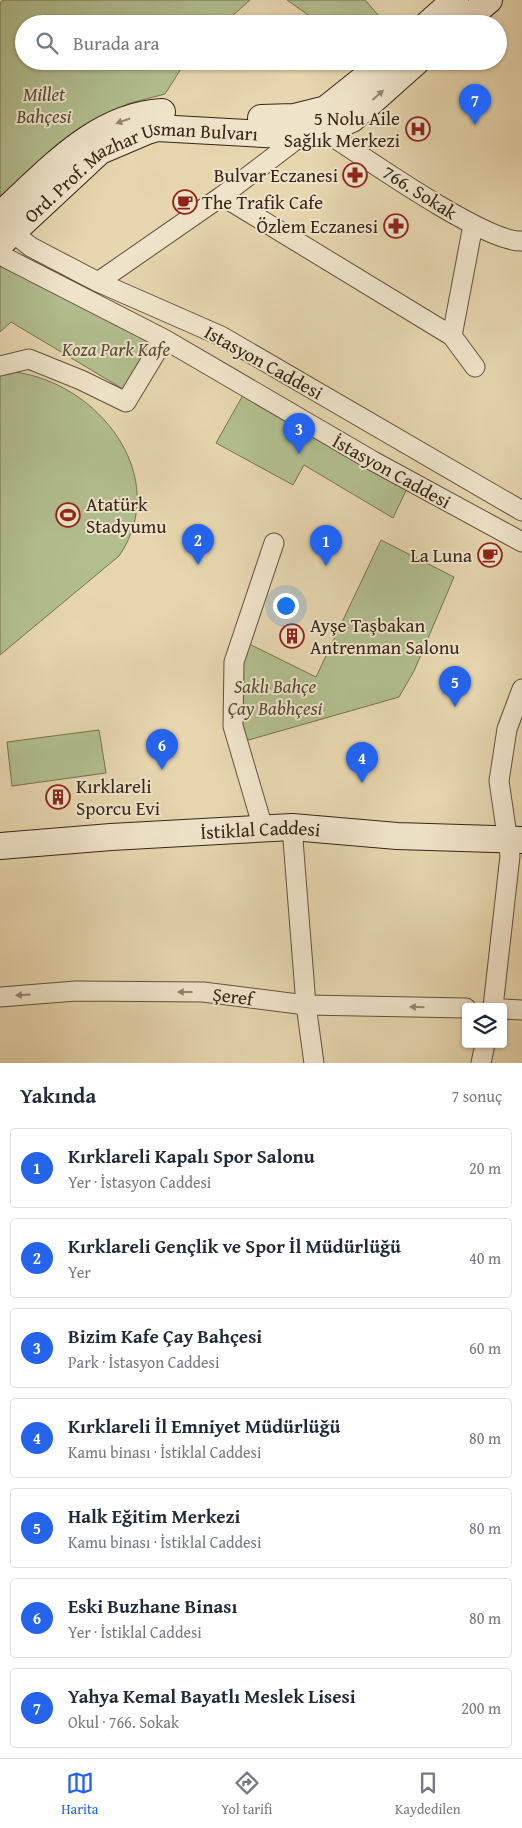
<!DOCTYPE html>
<html lang="tr">
<head>
<meta charset="utf-8">
<style>
  :root { --surface:#fff; --page:#f2f2f3; --text:#1f2937; --muted:#747a83; --line:#e0e1e3; --accent:#2563eb }
  body { margin:0; font-family:"Gentium Book Plus",serif; background:var(--page); color:var(--text) }
  .controls { position:absolute; right:15px; bottom:15px; display:grid; overflow:hidden; border-radius:5px; box-shadow:0 1px 4px #0004 }
  .controls button { width:45px; height:45px; display:grid; place-items:center; padding:0; border:0; border-bottom:1px solid var(--line); background:var(--surface); color:var(--text); font:25px sans-serif }
  .you { position:absolute; left:285px; top:605px; width:18px; height:18px; margin:-12px; border:4px solid #fff; border-radius:50%; background:#1a73e8; box-shadow:0 0 0 8px #1a73e833 }
  .badge { display:grid; place-items:center; width:32px; height:32px; border-radius:50%; background:var(--accent); color:#fff; font-size:16px; font-weight:700 }
  .pin { position:absolute; translate:-50% -41px; filter:drop-shadow(0 1px 2px #0008) }
  .pin::after { content:''; position:absolute; top:26px; width:18px; height:15px; background:inherit; clip-path:polygon(0 0,100% 0,50% 100%) }
  .list { margin:0; padding:0; list-style:none }
  h2 { display:flex; justify-content:space-between; align-items:center; height:65px; margin:0; padding:0 20px; font-size:21px }
  h2 small { font-size:16px; font-weight:400; color:var(--muted) }
  .list li { display:grid; grid-template-columns:32px 1fr auto; gap:15px; align-items:center; box-sizing:border-box; height:80px; margin:0 10px 10px; padding:0 10px; border:1px solid var(--line); border-radius:5px }
  .list b { display:block; font-size:19px; white-space:nowrap }
  .list p { margin:0; font-size:16px; white-space:nowrap; color:var(--muted) }
  .list em { font-size:16px; font-style:normal; color:var(--muted) }
  .icon { flex:none; width:28px; height:28px; fill:none; stroke:currentColor; stroke-width:2; stroke-linecap:round; stroke-linejoin:round }
  .map { position:relative; flex:none; width:522px; height:1063px; overflow:hidden }
  .search { position:absolute; background:var(--surface); box-shadow:0 1px 4px #0004; left:15px; right:15px; top:15px; height:55px; display:flex; align-items:center; gap:12px; box-sizing:border-box; padding:0 18px; border-radius:28px; color:var(--muted); font-size:19px }
  .sheet { height:695px; background:var(--surface) }
  nav { display:flex; justify-content:space-around; align-items:center; box-sizing:border-box; height:70px; border-top:1px solid var(--line); background:var(--surface); font-size:14px; color:var(--muted) }
  nav a { display:grid; justify-items:center; gap:2px }
  nav .on { color:var(--accent) }
  .map>svg:first-child { display:block }
  .green { fill:#b2be8e; stroke:#747253 }
  .lines { fill:none; stroke-linecap:round; stroke-linejoin:round }
  .street-casing { stroke:#62513e; stroke-width:21 }
  .secondary-casing { stroke:#362518; stroke-width:28 }
  .street { stroke:#efe4ca; stroke-width:19 }
  .secondary { stroke:#efe4ca; stroke-width:26 }
  .oneway { fill:#928471 }
  .labels { text-anchor:middle; dominant-baseline:central; stroke-width:4; stroke-linejoin:round; paint-order:stroke }
  .park-label { font-size:19px; font-style:italic; fill:#554b36; stroke:#efe4ca }
  .poi-label { font-size:19px; fill:#362518; stroke:#efe4ca; text-anchor:end }
  .street-label { font-size:19px; fill:#362518; stroke:#efe4ca }
</style>
</head>
<body>
<div class="map">
<svg width="522" height="1063" viewBox="0 0 522 1063">
  <rect width="100%" height="100%" fill="#e7d6ae"/>
  <filter id="stains"><feTurbulence type="fractalNoise" baseFrequency=".004" numOctaves="4"/><feColorMatrix values="0 0 0 0 .2 0 0 0 0 .09 0 0 0 0 .02 0 0 0 .5 -.17"/></filter>
  <radialGradient id="worn" r=".72"><stop offset=".6" stop-color="#630" stop-opacity="0"/><stop offset="1" stop-color="#630" stop-opacity=".3"/></radialGradient>
  <path class="green" d="M3,0h247l-27,24h-199v37h162l-21,33 -38,10 -49,28 -78,67v-196z
    M287,0h78l21,24h-65z
    M0,253l164,86 -36,53 -117,-70 -11,10z
    M14,372c84,10 159,105 105,184l-119,99v-281z
    M247,388l163,94 -17,36 -89,-53 -11,20 -77,-42z
    M381,540l73,37 -40,94 -15,26 -154,44c-7,-38 -8,-61 2,-98l69,34z
    M99,730l7,43 -94,13 -5,-44z"/>
  <g class="lines">
    <g class="street-casing">
      <path id="street" d="M324,131c37,24 161,112 198,110
        M222,196l230,140
        M3,225l28,22 67,35 123,54 301,175
        M473,225l-21,111 23,31
        M0,253l6,5 158,81 209,122 149,81
        M98,282l124,-86 79,-60
        M0,366l29,-7 52,21 45,22 38,-63
        M292,827l14,178 8,58
        M263,828l-30,-102 1,-64 40,-119
        M0,997l76,-6 127,1 103,13 160,3
        M493,1007l17,-151 -11,-75 8,-52 15,-40
        M503,1009l19,1
        M481,1063l4,-19"/>
    </g>
    <g class="secondary-casing">
      <g id="secondary">
        <path d="M428,24l27,-24"/>
        <path d="M461,24l28,-24"/>
        <path d="M261,118l33,-1 32,-8 60,-48"/>
        <path d="M0,215c47,-42 94,-99 162,-103"/>
        <path id="s1" d="M0,244l100,-93 47,-20 10,-3 144,8 23,-5 28,-12 65,-58"/>
        <path id="s2" d="M0,846l111,-9 181,-10 105,9 125,4"/>
      </g>
    </g>
    <use href="#street" class="street"/>
    <use href="#secondary" class="secondary"/>
  </g>
  <defs><path id="oneway-solid" d="M-6-.8H1V-3.2L6.5 0L1 3.2V.8H-6Z" transform="scale(1.25)"/></defs>
  <g class="oneway">
    <use href="#oneway-solid" transform="translate(378 95) rotate(-42)"/>
    <use href="#oneway-solid" transform="translate(123 121) rotate(161)"/>
    <use href="#oneway-solid" transform="translate(185 992) rotate(-180)"/>
    <use href="#oneway-solid" transform="translate(23 995) rotate(176)"/>
    <use href="#oneway-solid" transform="translate(417 1007) rotate(-179)"/>
  </g>
  <defs>
    <g id="hospital-ring" transform="scale(1.25)"><circle r="9.5" fill="#efe4ca" stroke="#8f2418" stroke-width="1.5"/><path d="M-5-5h3v3.5h4V-5h3V5h-3V1.5h-4V5h-3Z" fill="#8f2418"/></g>
    <g id="pharmacy-ring" transform="scale(1.25)"><circle r="9.5" fill="#efe4ca" stroke="#8f2418" stroke-width="1.5"/><path d="M-2-6h4v4h4v4h-4v4h-4v-4h-4v-4h4Z" fill="#8f2418"/></g>
    <g id="cafe-ring" transform="scale(1.25)"><circle r="9.5" fill="#efe4ca" stroke="#8f2418" stroke-width="1.5"/><path d="M-5.5-4.5H6V0H3Q3 3.5 0 3.5H-2.5Q-5.5 3.5-5.5 0ZM3-3.2v2h1.7v-2ZM-6 4.5H4V6H-6Z" fill="#8f2418"/></g>
    <g id="stadium-ring" transform="scale(1.25)"><circle r="9.5" fill="#efe4ca" stroke="#8f2418" stroke-width="1.5"/><path d="M0-5a6.5 5 0 1 0 0 10a6.5 5 0 1 0 0-10ZM-3.5-1.8h7v3.6h-7Z" fill="#8f2418"/></g>
    <g id="building-ring" transform="scale(1.25)"><circle r="9.5" fill="#efe4ca" stroke="#8f2418" stroke-width="1.5"/><path d="M-4-6H4V6H1V3H-1V6H-4ZM-2.5-4.3h1.7v1.8h-1.7ZM.8-4.3h1.7v1.8H.8ZM-2.5-1h1.7V.8h-1.7ZM.8-1h1.7V.8H.8Z" fill="#8f2418"/></g>
  </defs>
  <g fill-rule="evenodd">
    <use href="#hospital-ring" x="418" y="129"/>
    <use href="#pharmacy-ring" x="355" y="175"/>
    <use href="#cafe-ring" x="185" y="202"/>
    <use href="#pharmacy-ring" x="396" y="226"/>
    <use href="#stadium-ring" x="68" y="515"/>
    <use href="#cafe-ring" x="490" y="555"/>
    <use href="#building-ring" x="292" y="636"/>
    <use href="#building-ring" x="58" y="797"/>
  </g>
  <g class="labels">
    <g class="park-label">
      <text x="44" y="94">Millet<tspan x="44" dy="22">Bahçesi</tspan></text>
      <text x="116" y="349">Koza Park Kafe</text>
      <text x="275" y="686">Saklı Bahçe<tspan x="275" dy="22">Çay Babhçesi</tspan></text>
    </g>
    <g class="poi-label">
      <text x="400" y="118">5 Nolu Aile<tspan x="400" dy="22">Sağlık Merkezi</tspan></text>
      <text x="338" y="175">Bulvar Eczanesi</text>
      <text x="202" y="202" text-anchor="start">The Trafik Cafe</text>
      <text x="378" y="226">Özlem Eczanesi</text>
      <text x="86" y="504" text-anchor="start">Atatürk<tspan x="86" dy="22">Stadyumu</tspan></text>
      <text x="472" y="555">La Luna</text>
      <text x="310" y="625" text-anchor="start">Ayşe Taşbakan<tspan x="310" dy="22">Antrenman Salonu</tspan></text>
      <text x="76" y="786" text-anchor="start">Kırklareli<tspan x="76" dy="22">Sporcu Evi</tspan></text>
    </g>
    <g class="street-label">
      <text stroke="none"><textPath href="#s1" startOffset="168">Ord. Prof. Mazhar Usman Bulvarı</textPath></text>
      <text transform="translate(420 192) rotate(32)">766. Sokak</text>
      <text transform="translate(264 362) rotate(29)">Istasyon Caddesi</text>
      <text transform="translate(392 471) rotate(29)">İstasyon Caddesi</text>
      <text stroke="none"><textPath href="#s2" startOffset="261">İstiklal Caddesi</textPath></text>
      <text transform="translate(233 996) rotate(7)">Şeref</text>
    </g>
  </g>
  <rect width="100%" height="100%" filter="url(#stains)"/>
  <rect width="100%" height="100%" fill="url(#worn)"/>
</svg>
<div class="controls">
<button><svg class="icon" aria-label="layers" viewBox="0 0 24 24"><path d="M12 4l9 5-9 5-9-5zM3 14l9 5 9-5"/></svg></button>
</div>
<div class="you"></div>
<div class="pin badge" style="left:326px;top:566px">1</div>
<div class="pin badge" style="left:198px;top:565px">2</div>
<div class="pin badge" style="left:299px;top:454px">3</div>
<div class="pin badge" style="left:362px;top:783px">4</div>
<div class="pin badge" style="left:455px;top:707px">5</div>
<div class="pin badge" style="left:162px;top:770px">6</div>
<div class="pin badge" style="left:475px;top:125px">7</div>
<div class="search"><svg class="icon" aria-label="search" viewBox="0 0 24 24"><circle cx="10" cy="10" r="6"/><path d="M15 15l6 6"/></svg>Burada ara</div>
</div>
<section class="sheet">
<h2>Yakında<small>7 sonuç</small></h2>
<ul class="list">
<li><span class="badge">1</span><div><b>Kırklareli Kapalı Spor Salonu</b><p>Yer · İstasyon Caddesi</p></div><em>20 m</em></li>
<li><span class="badge">2</span><div><b>Kırklareli Gençlik ve Spor İl Müdürlüğü</b><p>Yer</p></div><em>40 m</em></li>
<li><span class="badge">3</span><div><b>Bizim Kafe Çay Bahçesi</b><p>Park · İstasyon Caddesi</p></div><em>60 m</em></li>
<li><span class="badge">4</span><div><b>Kırklareli İl Emniyet Müdürlüğü</b><p>Kamu binası · İstiklal Caddesi</p></div><em>80 m</em></li>
<li><span class="badge">5</span><div><b>Halk Eğitim Merkezi</b><p>Kamu binası · İstiklal Caddesi</p></div><em>80 m</em></li>
<li><span class="badge">6</span><div><b>Eski Buzhane Binası</b><p>Yer · İstiklal Caddesi</p></div><em>80 m</em></li>
<li><span class="badge">7</span><div><b>Yahya Kemal Bayatlı Meslek Lisesi</b><p>Okul · 766. Sokak</p></div><em>200 m</em></li>
</ul>
</section>
<nav>
<a class="on"><svg class="icon" aria-label="map" viewBox="0 0 24 24"><path d="M3 6l6-2 6 2 6-2v14l-6 2-6-2-6 2zM9 4v14M15 6v14"/></svg>Harita</a>
<a><svg class="icon" aria-label="directions" viewBox="0 0 24 24"><path d="M12 3l9 9-9 9-9-9zM9 14v-3h6M13 9l2 2-2 2"/></svg>Yol tarifi</a>
<a><svg class="icon" aria-label="saved" viewBox="0 0 24 24"><path d="M7 4h10v16l-5-4-5 4z"/></svg>Kaydedilen</a>
</nav>
</body>
</html>
